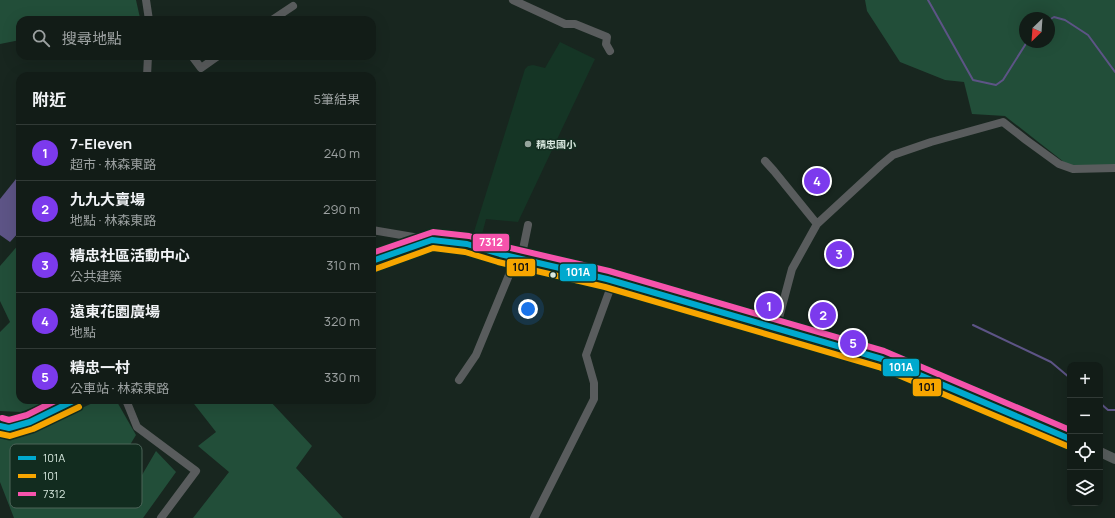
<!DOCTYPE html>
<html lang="zh-TW">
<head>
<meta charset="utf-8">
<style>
  :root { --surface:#121c17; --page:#1f2924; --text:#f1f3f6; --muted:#9ca1a1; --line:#313a36; --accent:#7c3aed }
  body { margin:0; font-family:Manrope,"Noto Sans TC",sans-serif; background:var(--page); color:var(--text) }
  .controls { position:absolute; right:12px; bottom:12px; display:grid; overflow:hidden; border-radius:8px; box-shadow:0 4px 16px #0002 }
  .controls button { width:36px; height:36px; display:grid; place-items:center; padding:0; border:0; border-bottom:1px solid var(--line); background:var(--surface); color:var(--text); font:20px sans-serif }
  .compass { position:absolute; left:1019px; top:12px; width:36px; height:36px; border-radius:50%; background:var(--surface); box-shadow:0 4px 16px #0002; rotate:205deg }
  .you { position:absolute; left:528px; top:309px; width:14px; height:14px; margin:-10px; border:3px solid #fff; border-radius:50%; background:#1a73e8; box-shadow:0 0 0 6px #1a73e833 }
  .badge { display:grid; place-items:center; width:26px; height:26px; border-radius:50%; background:var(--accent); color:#fff; font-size:13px; font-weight:700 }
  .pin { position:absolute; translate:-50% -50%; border:2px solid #fff; box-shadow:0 1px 4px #0006 }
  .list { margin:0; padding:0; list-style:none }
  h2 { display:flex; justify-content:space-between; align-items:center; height:52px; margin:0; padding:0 16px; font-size:17px }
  h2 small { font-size:13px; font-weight:400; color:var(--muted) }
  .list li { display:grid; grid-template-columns:26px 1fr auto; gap:12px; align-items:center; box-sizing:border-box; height:56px; padding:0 16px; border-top:1px solid var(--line) }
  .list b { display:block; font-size:15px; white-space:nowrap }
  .list p { margin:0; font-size:13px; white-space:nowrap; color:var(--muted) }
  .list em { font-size:13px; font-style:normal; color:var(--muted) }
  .icon { flex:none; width:22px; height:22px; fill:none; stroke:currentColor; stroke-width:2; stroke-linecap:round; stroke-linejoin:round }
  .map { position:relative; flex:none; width:1115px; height:518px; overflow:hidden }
  .search { position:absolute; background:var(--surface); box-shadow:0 4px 16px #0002; left:16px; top:16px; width:360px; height:44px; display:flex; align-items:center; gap:10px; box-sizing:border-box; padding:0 14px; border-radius:12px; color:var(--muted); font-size:15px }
  .panel { position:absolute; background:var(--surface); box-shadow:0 4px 16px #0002; left:16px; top:72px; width:360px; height:332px; border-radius:12px }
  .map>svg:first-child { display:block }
  .built { fill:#153525 }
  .green { fill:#224e39; fill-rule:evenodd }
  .water { fill:#5d5486 }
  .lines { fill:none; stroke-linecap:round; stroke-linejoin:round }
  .stream { stroke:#5d5486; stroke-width:2 }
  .minor { stroke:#595c5d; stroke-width:8 }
  .major { stroke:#575c5c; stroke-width:10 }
  .bus-1-casing { stroke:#122c1f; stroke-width:9 }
  .bus-2-casing { stroke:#122c1f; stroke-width:9 }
  .bus-3-casing { stroke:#122c1f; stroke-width:9 }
  .bus-1 { stroke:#00a9ce; stroke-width:6 }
  .bus-2 { stroke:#f7a600; stroke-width:6 }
  .bus-3 { stroke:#f653ac; stroke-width:6 }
  .poi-dot { fill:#95a49c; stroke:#122c1f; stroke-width:1.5 }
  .bus-dot { fill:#d8e8df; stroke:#122c1f; stroke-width:1.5 }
  .labels { text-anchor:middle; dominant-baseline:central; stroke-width:3; stroke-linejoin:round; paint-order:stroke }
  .poi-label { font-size:10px; font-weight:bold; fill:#d8e8df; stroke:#122c1f; text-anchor:start }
  .key { fill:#122c1f; stroke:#4d6459; stroke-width:1 }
  .key-label { font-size:11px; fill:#d8e8df }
  .line-badge { stroke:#122c1f; stroke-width:1.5 }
  .badge-label { font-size:11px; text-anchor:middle; font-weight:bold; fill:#fff }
  .pale-badge-label { font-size:11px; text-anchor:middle; font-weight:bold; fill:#111 }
</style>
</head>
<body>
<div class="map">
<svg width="1115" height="518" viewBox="0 0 1115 518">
  <rect width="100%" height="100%" fill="#18261f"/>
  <path class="built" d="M560,42l35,17 -77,163 -32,-3 -5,19 -8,-3 52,-166 3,-3 5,-1 12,3z"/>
  <path class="green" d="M0,0h136l4,18 -9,2h-111v20l-20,4z
    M865,0h250v167l-46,-1 -64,-50 -33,-2 -8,-32 -19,-2 -45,-18 -33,-51zM1025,18h24v24h-24z
    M20,243v157h32l-31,12 -21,-1v-79l10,-10 -10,-21v-35z
    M99,400h17l20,35 -22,36 21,16 21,-36 20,21 -33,46h-129l-14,-36v-48l22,2z
    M191,400h78l43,46 -16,22 47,50h-150l36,-46 -31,-26 18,-14z"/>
  <path class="water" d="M20,174v57l-10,11 -10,-7v-36z"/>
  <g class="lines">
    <path class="stream" d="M928,0l45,80 23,5 7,-5 24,-38
      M1049,20l5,-3 11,3 23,15 27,37
      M973,325l78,37 19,16
      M1100,403l8,7h7"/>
    <path class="minor" d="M146,0l3,20
      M513,0l52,24h10l32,13 -1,7 4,7
      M272,20l21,-14
      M192,56l9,12 17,-12
      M147,76l1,-20
      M765,161l9,10 43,53
      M372,230l59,10
      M521,259l7,-34
      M776,329l16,-60 25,-45 64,-59 12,-10 38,-13 72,-20 23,18 33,24 14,5 42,-1
      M459,380l17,-25 40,-97
      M126,400l11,27 59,44 -35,47
      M534,518l60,-119v-16l-8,-28 27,-74"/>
    <path class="major" d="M372,261l60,-21 35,4 33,10 107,25 275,80 188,80
      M0,426l9,2 21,-6 45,-22
      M1100,452l15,7"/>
    <g class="bus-1-casing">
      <path id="bus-1" d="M372,261l60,-21 35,4 33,10 107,25 275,80 188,80
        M0,426l9,2 21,-6 45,-22"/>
    </g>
    <g class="bus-2-casing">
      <path id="bus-2" d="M375,269l58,-21 32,4 33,10 107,25 274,80 188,79
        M0,434l10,2 23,-7 46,-22"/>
    </g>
    <g class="bus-3-casing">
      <path id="bus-3" d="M372,253l61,-21 36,4 33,10 107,25 275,80 186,79
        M2,418l7,2 18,-5 30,-15"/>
    </g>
    <use href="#bus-1" class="bus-1"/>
    <use href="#bus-2" class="bus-2"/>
    <use href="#bus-3" class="bus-3"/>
  </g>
  <circle class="poi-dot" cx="528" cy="144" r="4"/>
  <circle class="bus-dot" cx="553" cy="275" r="3.5"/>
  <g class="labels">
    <g class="poi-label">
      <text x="536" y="144">精忠國小</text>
    </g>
  </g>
  <rect x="10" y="444" width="132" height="64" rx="6" class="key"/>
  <rect x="18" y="456" width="18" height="4" fill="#00a9ce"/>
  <rect x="18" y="474" width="18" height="4" fill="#f7a600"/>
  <rect x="18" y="492" width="18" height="4" fill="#f653ac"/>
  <g class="key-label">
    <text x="43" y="462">101A</text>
    <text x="43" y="480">101</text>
    <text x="43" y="498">7312</text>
  </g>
  <g class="line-badge">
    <rect x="472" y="233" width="38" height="19" rx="4" fill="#f653ac"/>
    <rect x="506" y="258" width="30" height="19" rx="4" fill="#f7a600"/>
    <rect x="559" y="263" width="38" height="19" rx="4" fill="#00a9ce"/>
    <rect x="882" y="358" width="38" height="19" rx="4" fill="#00a9ce"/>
    <rect x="912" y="378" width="30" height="19" rx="4" fill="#f7a600"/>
  </g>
  <g class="badge-label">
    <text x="491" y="246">7312</text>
    <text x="578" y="276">101A</text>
    <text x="901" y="371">101A</text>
  </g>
  <g class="pale-badge-label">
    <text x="521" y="271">101</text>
    <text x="927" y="391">101</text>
  </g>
</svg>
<div class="controls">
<button>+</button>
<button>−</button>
<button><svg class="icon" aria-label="locate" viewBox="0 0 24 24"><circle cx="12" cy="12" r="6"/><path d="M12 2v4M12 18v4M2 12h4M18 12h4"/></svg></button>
<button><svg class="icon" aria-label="layers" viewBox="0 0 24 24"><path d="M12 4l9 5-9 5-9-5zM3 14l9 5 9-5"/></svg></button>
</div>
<svg class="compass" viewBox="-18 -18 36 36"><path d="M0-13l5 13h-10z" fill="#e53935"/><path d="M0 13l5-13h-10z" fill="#9ca1a1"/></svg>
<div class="you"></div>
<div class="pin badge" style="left:769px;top:306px">1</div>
<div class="pin badge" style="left:823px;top:315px">2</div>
<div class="pin badge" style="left:839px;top:254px">3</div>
<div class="pin badge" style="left:817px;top:181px">4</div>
<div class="pin badge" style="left:853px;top:343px">5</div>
<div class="search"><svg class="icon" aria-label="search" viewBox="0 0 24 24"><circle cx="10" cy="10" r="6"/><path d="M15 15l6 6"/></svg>搜尋地點</div>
<section class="panel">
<h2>附近<small>5筆結果</small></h2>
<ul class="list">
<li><span class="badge">1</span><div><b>7-Eleven</b><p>超市 · 林森東路</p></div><em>240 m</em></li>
<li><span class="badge">2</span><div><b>九九大賣場</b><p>地點 · 林森東路</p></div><em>290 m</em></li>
<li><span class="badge">3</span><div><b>精忠社區活動中心</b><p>公共建築</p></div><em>310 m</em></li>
<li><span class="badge">4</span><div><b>遠東花園廣場</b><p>地點</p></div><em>320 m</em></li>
<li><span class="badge">5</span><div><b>精忠一村</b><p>公車站 · 林森東路</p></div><em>330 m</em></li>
</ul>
</section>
</div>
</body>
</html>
